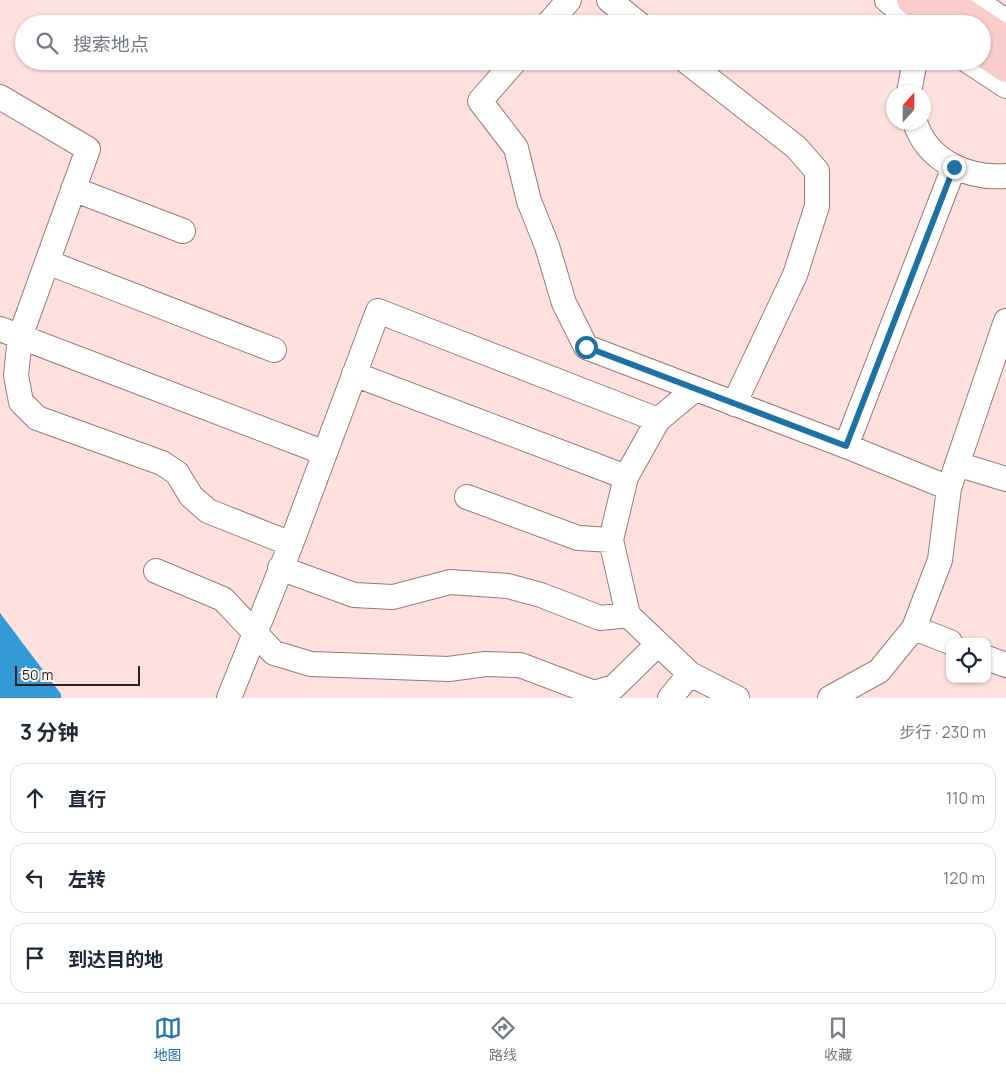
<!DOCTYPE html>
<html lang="zh">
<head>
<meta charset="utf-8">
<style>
  :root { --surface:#fff; --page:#f2f2f3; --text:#1f2937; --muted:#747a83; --line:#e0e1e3; --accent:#1e72a3 }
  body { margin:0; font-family:Manrope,"Noto Sans SC",sans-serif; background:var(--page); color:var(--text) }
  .controls { position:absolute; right:15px; bottom:15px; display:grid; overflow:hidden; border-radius:10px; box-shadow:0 1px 4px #0004 }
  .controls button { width:45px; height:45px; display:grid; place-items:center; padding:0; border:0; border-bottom:1px solid var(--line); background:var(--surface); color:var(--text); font:25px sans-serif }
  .compass { position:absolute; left:886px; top:85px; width:45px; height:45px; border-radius:50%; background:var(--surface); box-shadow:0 1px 4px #0004; rotate:21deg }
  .scale { position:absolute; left:15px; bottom:12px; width:125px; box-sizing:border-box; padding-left:5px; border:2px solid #2d201f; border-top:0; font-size:14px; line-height:18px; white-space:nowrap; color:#2d201f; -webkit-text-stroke:4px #fbf4f3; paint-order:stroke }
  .stop { position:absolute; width:15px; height:15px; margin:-11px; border:4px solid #1e72a3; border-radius:50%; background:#fff }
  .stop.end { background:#1e72a3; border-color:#fff; box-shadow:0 1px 5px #0008 }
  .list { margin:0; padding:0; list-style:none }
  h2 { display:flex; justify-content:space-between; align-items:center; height:65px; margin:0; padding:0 20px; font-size:21px }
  h2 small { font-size:16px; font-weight:400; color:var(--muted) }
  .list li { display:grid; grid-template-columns:32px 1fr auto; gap:15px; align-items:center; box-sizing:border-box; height:70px; margin:0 10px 10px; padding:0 10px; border:1px solid var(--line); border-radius:15px }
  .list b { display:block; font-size:19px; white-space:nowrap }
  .list em { font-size:16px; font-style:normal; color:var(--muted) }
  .icon { flex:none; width:28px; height:28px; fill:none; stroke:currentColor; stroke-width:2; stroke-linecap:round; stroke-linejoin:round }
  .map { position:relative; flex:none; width:1006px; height:698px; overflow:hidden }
  .search { position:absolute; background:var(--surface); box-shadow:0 1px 4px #0004; left:15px; right:15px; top:15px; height:55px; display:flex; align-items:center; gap:12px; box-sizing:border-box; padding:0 18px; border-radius:28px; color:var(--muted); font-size:19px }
  .sheet { height:305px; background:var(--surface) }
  nav { display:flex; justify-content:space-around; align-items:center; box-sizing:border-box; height:70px; border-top:1px solid var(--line); background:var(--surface); font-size:14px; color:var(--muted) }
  nav a { display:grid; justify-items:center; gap:2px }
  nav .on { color:var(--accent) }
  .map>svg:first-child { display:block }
  .water { fill:#339ad6 }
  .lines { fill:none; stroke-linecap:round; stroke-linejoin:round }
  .minor-casing { stroke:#997977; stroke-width:26 }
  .major-casing { stroke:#ae7b77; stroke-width:30 }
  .minor { stroke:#fff; stroke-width:24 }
  .major { stroke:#f8cdca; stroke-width:28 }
  .route { stroke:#1e72a3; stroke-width:6 }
</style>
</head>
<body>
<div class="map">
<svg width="1006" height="698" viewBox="0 0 1006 698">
  <rect width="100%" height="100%" fill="#fee1de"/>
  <path class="water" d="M0,613l61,81v4h-61z"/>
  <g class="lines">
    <g class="minor-casing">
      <path id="minor" d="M609,0l30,24
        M887,0l28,24
        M974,0l32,21
        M548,24l21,-24
        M515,61l-35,40 36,47 13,53 18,45 17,57 22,44 260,99 103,42
        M686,61l110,86 21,24v35l-22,69 -61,129
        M968,61l38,25
        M909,92l6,-31
        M0,97l88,52 -68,188 -4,38 5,27 16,16 125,45 15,10 14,23 17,15 83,33
        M915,122c12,39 53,57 91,54
        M73,189l110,42
        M47,262l227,88
        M0,329l325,124
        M354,374l272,103
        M695,389l-37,31 -32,57 -15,63 17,75 62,59 47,24
        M846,446l108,-279
        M957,464l49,15
        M467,497l111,41 33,2
        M280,568l74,27 39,2 57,-15 58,4 33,9 59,23 28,-3
        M156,571l67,28 51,54 37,11 138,5 36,-5 35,1 74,28 20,-6 44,-43
        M914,628l36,14
        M987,658l19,7
        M229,698l62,-154 87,-233 280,109
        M670,698l20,-24
        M830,698l49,-27 35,-43 26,-68 9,-72 57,-167"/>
    </g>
    <g class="major-casing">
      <path id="major" d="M911,0l29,24
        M947,0l34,24
        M982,24l24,16
        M982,52l24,16"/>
    </g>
    <use href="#minor" class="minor"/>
    <use href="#major" class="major"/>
  </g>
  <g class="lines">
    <path class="route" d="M586,347l260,99 108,-279"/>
  </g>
</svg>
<div class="controls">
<button><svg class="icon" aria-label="locate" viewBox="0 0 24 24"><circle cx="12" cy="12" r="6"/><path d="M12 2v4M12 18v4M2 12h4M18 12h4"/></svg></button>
</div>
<svg class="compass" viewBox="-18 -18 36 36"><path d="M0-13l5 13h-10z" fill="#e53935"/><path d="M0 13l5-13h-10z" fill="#747a83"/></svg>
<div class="scale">50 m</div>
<div class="stop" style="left:586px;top:347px"></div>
<div class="stop end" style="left:954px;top:167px"></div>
<div class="search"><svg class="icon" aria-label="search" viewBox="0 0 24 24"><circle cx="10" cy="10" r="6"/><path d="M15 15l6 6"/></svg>搜索地点</div>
</div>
<section class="sheet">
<h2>3 分钟<small>步行 · 230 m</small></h2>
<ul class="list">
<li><svg class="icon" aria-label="ahead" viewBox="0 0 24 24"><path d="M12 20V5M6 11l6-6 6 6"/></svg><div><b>直行</b></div><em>110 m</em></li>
<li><svg class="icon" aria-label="left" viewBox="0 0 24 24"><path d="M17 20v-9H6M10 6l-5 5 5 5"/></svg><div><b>左转</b></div><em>120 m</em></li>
<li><svg class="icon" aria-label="arrive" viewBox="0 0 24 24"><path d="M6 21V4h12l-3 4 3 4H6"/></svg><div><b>到达目的地</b></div></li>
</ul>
</section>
<nav>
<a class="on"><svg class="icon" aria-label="map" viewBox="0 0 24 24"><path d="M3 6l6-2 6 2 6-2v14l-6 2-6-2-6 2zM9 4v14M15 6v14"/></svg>地图</a>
<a><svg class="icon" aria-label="directions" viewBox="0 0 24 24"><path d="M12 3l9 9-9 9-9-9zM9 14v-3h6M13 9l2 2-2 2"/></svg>路线</a>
<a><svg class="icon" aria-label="saved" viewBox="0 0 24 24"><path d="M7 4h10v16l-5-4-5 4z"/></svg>收藏</a>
</nav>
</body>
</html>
